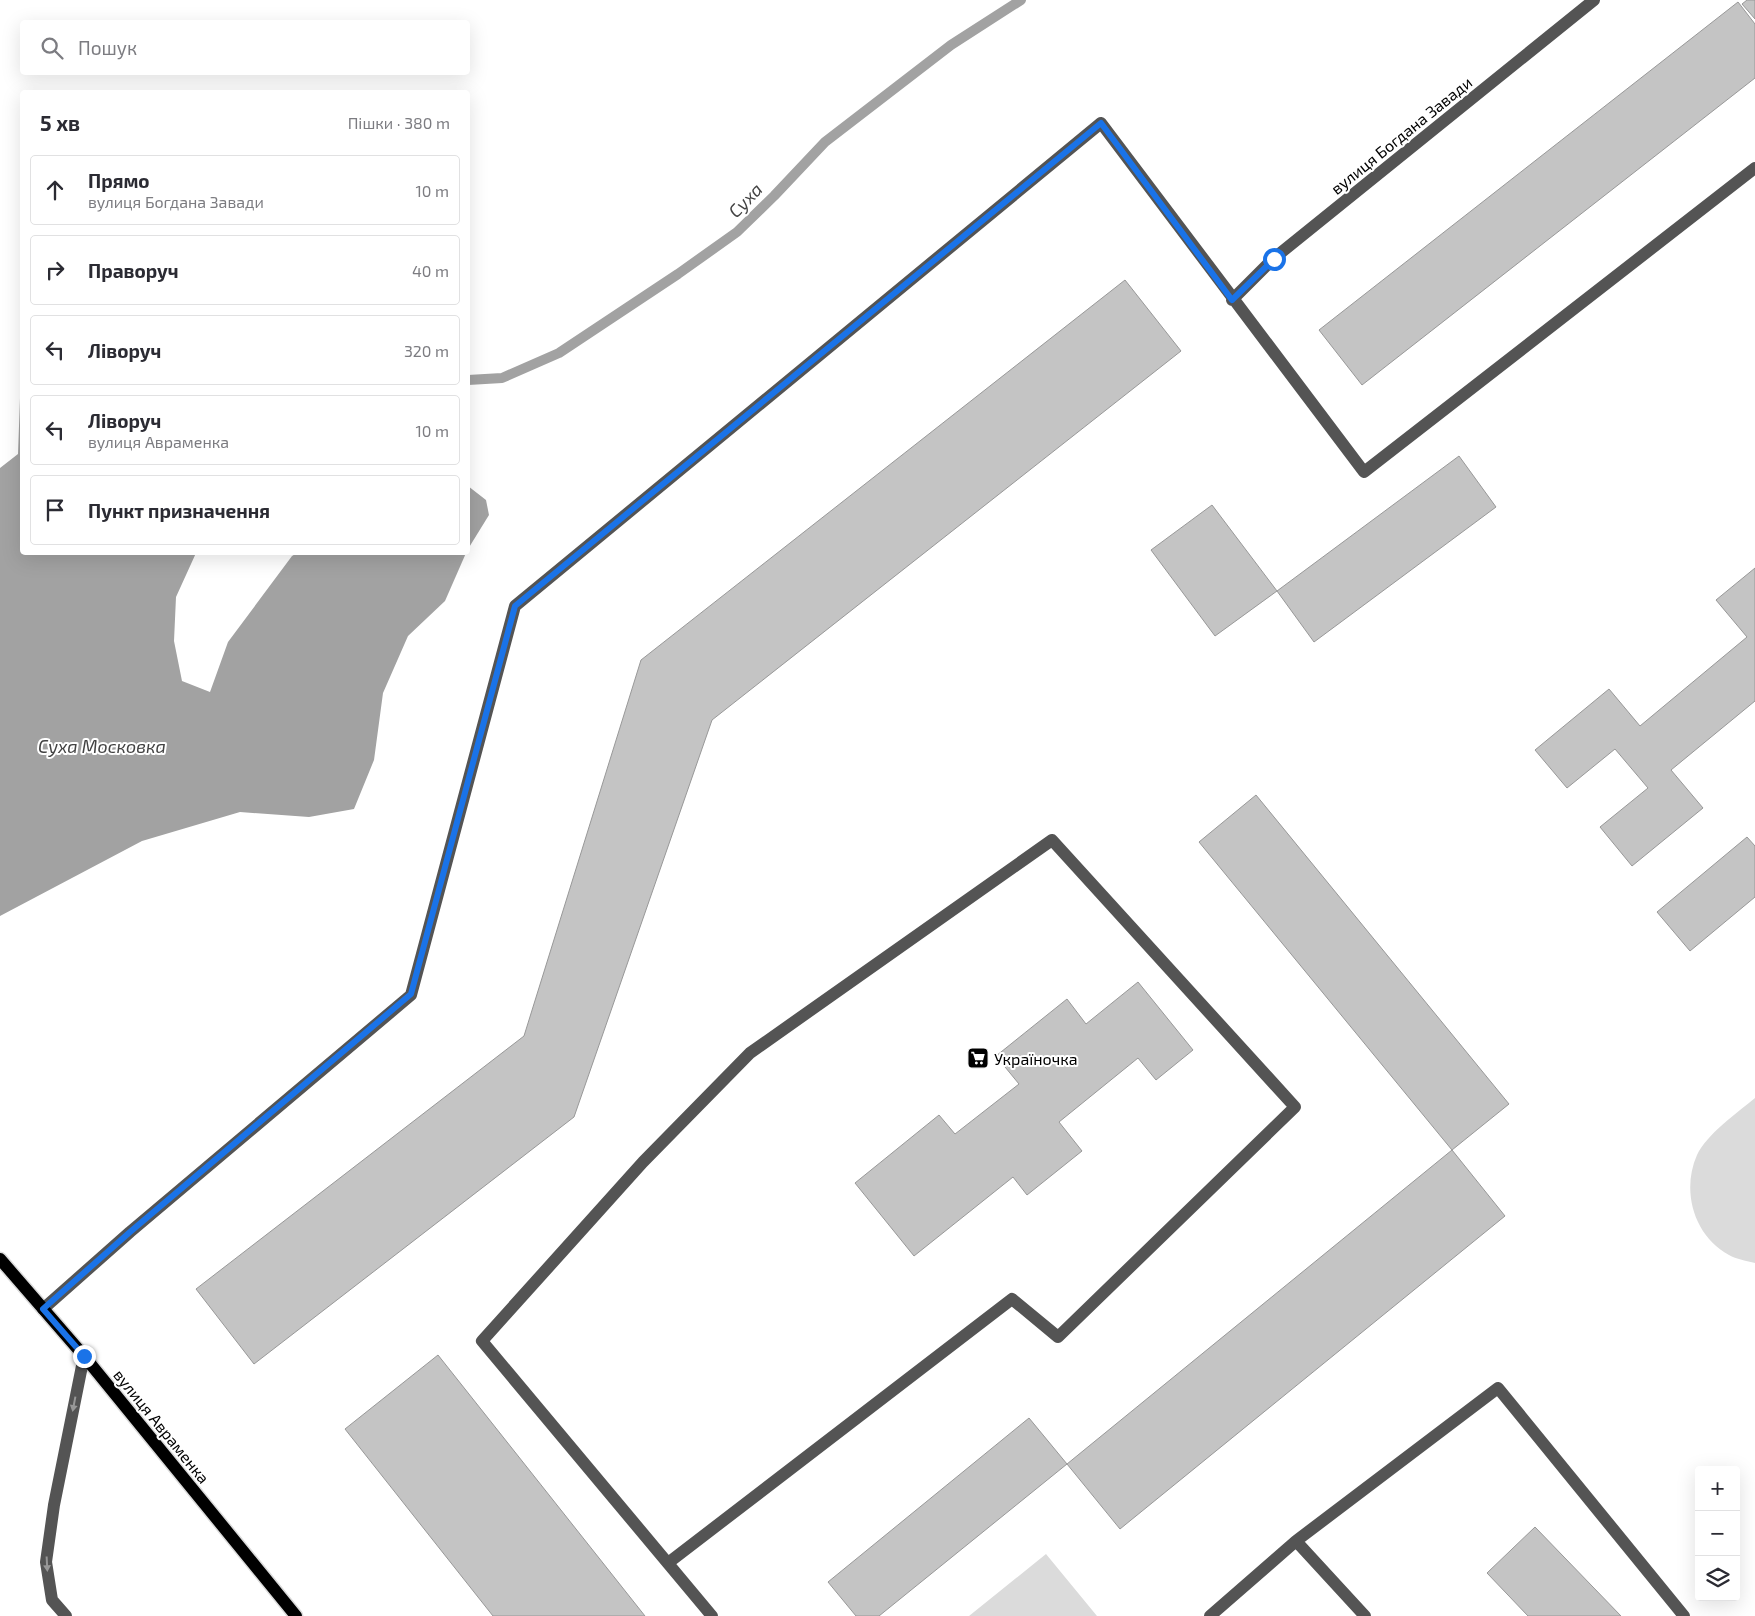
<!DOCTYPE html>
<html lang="uk">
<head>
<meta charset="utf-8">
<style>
  :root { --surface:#fff; --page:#f7f7f7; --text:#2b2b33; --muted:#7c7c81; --line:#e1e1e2 }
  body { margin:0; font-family:"Exo 2",sans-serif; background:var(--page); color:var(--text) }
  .controls { position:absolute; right:15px; bottom:15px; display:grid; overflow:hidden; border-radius:5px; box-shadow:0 5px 20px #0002 }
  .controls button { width:45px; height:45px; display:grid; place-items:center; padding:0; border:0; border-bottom:1px solid var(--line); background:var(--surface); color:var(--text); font:25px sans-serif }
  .stop { position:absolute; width:15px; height:15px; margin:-11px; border:4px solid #1a73e8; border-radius:50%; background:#fff }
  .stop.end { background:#1a73e8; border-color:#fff; box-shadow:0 1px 5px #0008 }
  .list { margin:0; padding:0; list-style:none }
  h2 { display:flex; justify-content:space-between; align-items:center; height:65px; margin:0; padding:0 20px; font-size:21px }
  h2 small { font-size:16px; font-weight:400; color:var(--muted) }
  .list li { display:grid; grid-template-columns:32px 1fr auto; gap:15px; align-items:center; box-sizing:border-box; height:70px; margin:0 10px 10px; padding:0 10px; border:1px solid var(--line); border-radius:5px }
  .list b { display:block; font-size:19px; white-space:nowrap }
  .list p { margin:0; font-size:16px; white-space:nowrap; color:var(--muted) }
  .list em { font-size:16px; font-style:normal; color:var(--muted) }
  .icon { flex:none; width:28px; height:28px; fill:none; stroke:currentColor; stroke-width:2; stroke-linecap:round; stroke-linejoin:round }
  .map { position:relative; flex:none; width:1755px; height:1616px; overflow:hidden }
  .search { position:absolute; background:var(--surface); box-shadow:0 5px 20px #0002; left:20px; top:20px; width:450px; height:55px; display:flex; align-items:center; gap:12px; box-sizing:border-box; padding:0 18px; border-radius:5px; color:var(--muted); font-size:19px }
  .panel { position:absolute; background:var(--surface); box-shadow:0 5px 20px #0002; left:20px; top:90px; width:450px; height:465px; border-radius:5px }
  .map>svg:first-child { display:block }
  .green { fill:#dbdbdb }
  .water { fill:#a2a2a2 }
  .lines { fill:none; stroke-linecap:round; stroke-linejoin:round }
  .stream { stroke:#a2a2a2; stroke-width:10 }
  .building { fill:#c4c4c4; stroke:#989898 }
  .major-casing { stroke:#dbdbdb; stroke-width:15 }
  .minor { stroke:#545454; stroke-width:12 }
  .major { stroke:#000; stroke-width:12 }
  .oneway { fill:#989898 }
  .route { stroke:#1a73e8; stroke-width:6 }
  .labels { text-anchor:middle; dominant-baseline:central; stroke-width:4; stroke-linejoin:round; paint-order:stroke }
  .street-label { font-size:16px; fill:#000; stroke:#fff }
  .poi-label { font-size:16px; fill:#000; stroke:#fff; text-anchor:start }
  .water-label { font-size:18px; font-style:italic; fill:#434343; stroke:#fff }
</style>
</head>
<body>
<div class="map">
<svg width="1755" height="1616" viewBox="0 0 1755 1616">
  <rect width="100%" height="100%" fill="#fff"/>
  <path class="green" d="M1755,1098v165c-8,-2 -19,-4 -26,-8 -35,-19 -48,-64 -32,-100 9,-20 41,-43 58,-57z
    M1046,1554l51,62h-128z"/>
  <path class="water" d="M22,395v157l174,1 -20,44 -2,44 8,40 28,11 18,-50 64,-86 5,-3h169l-21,48 -37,35 -25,57 -9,67 -20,49 -45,8 -69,-5 -98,29 -142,75v-448l18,-14 2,-56z
    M468,486l18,14 3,15 -21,34z"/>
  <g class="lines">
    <path class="stream" d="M468,380l34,-2 57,-25 119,-79 59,-42 37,-36 51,-54 126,-97 70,-45"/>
  </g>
  <path class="building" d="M1747,0h8v19l-13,-15z
    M1738,2l17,22v54l-393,307 -43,-55z
    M1125,280l56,71 -469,369 -138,397 -320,247 -58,-75 328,-253 117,-376z
    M1459,456l37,51 -182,135 -37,-51z
    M1212,505l65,86 -62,45 -64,-86z
    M1755,568v133l-84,69 32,38 -71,58 -32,-39 48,-39 -33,-39 -48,39 -32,-38 74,-61 31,37 107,-89 -31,-37z
    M1256,795l253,309 -57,46 -253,-308z
    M1747,837l8,9v51l-65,54 -33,-39z
    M1138,982l55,68 -37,30 -18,-22 -79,64 23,29 -55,44 -14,-18 -99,79 -59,-73 84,-68 16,19 64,-50 -23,-28 71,-57 19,25z
    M1452,1150l53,66 -385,313 -53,-65z
    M438,1355l207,261h-152l-148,-187z
    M1029,1418l38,46 -188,152h-23l-28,-34z
    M1535,1527l86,89h-93l-41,-43z"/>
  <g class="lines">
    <g class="major-casing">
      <path id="major" d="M0,1259l84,97 212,260"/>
    </g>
    <path class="minor" d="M1232,300l41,-41 321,-259
      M43,1309l87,-77 281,-237 104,-389 586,-483 263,349 391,-304
      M1296,1541l202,-153 186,228
      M668,1563l344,-264 46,38 237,-230 -243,-267 -302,213 -107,109 -161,179 230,275
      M66,1616l-14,-16 -6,-38 8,-57 30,-149
      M1210,1616l86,-75 69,75"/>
    <use href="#major" class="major"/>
  </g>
  <defs><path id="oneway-solid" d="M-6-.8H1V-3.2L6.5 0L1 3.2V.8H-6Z" transform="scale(1.25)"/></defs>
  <g class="oneway">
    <use href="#oneway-solid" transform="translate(74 1404) rotate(101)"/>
    <use href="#oneway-solid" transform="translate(47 1564) rotate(87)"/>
  </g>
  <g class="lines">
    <path class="route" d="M84,1356l-41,-47 87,-77 281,-238 104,-388 586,-483 131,177 42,-41"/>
  </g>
  <defs>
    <g id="supermarket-square" transform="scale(1.125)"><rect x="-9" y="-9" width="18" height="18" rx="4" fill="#000" stroke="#fff"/><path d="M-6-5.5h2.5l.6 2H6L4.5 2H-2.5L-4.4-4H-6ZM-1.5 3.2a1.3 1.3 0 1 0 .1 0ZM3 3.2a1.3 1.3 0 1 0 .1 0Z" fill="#fff"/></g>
  </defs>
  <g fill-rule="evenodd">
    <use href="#supermarket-square" x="978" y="1058"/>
  </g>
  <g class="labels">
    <g class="street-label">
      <text transform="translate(1401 135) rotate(-39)">вулиця Богдана Завади</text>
      <text transform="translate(162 1426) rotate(51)">вулиця Авраменка</text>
    </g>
    <g class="poi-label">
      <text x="994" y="1058">Україночка</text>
    </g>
    <g class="water-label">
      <text transform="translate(745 200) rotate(-46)">Суха</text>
      <text x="102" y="746">Суха Московка</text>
    </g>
  </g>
</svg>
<div class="controls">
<button>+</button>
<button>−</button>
<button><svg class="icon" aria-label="layers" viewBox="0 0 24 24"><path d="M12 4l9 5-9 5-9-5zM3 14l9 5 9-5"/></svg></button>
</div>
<div class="stop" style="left:1274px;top:259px"></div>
<div class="stop end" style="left:84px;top:1356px"></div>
<div class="search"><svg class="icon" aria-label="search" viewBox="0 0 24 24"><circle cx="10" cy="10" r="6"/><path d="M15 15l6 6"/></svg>Пошук</div>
<section class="panel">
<h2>5 хв<small>Пішки · 380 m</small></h2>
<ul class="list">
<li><svg class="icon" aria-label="ahead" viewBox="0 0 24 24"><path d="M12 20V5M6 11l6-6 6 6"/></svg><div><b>Прямо</b><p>вулиця Богдана Завади</p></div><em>10 m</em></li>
<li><svg class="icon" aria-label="right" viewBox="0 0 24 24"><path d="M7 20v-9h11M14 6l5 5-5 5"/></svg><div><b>Праворуч</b></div><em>40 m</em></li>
<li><svg class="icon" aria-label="left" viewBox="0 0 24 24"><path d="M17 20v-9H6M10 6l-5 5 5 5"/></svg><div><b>Ліворуч</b></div><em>320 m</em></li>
<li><svg class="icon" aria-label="left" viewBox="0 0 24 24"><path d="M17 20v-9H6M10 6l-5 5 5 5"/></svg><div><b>Ліворуч</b><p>вулиця Авраменка</p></div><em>10 m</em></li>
<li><svg class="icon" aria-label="arrive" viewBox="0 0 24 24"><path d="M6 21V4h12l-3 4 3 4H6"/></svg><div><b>Пункт призначення</b></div></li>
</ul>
</section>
</div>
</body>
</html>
